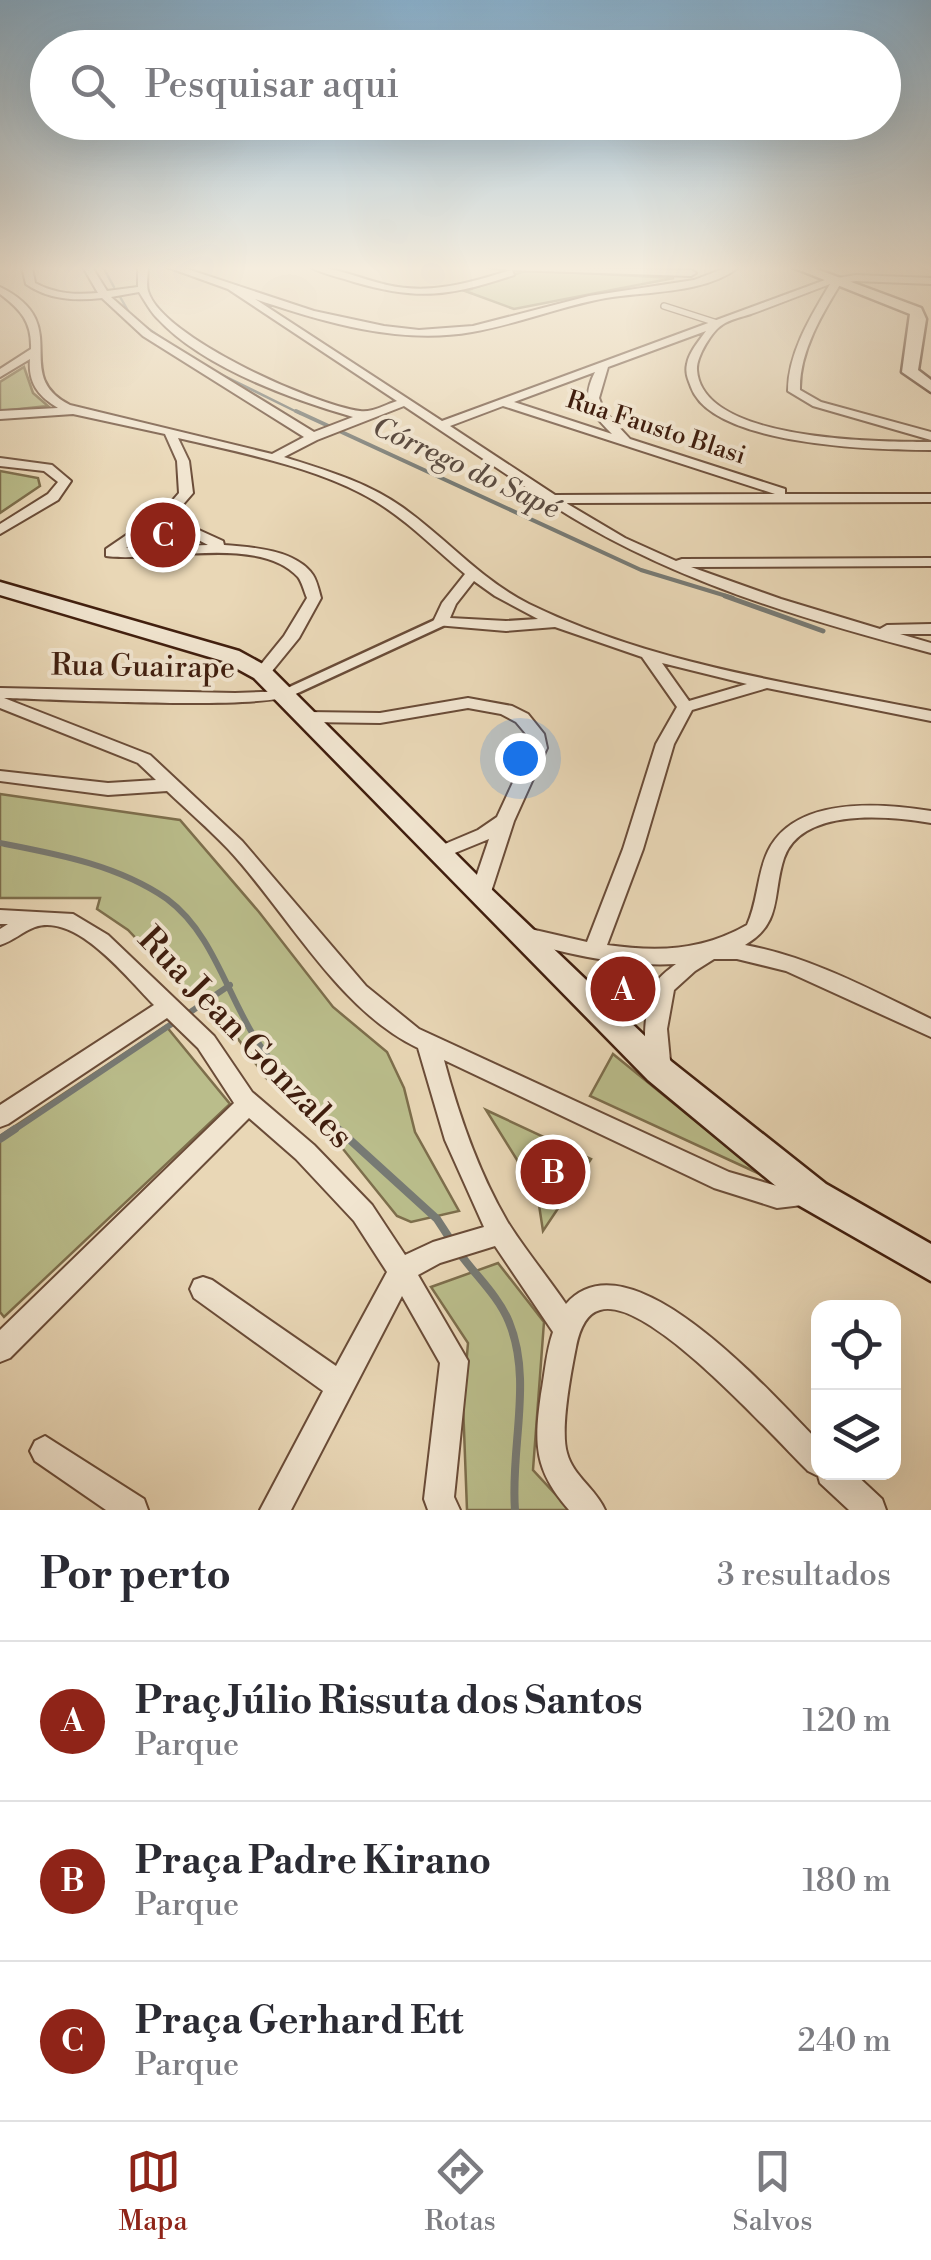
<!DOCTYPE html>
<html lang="pt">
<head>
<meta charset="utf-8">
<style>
  :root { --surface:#fff; --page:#f2f2f3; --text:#2b2b33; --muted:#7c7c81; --line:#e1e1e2; --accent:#8f2418 }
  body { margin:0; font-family:"Libre Bodoni",serif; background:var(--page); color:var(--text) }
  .controls { position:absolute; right:30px; bottom:30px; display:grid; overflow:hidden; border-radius:20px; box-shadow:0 10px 40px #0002 }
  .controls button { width:90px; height:90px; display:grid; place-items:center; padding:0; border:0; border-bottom:2px solid var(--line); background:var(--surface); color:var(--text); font:50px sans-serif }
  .you { position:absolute; left:520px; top:758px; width:35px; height:35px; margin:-25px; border:8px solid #fff; border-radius:50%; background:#1a73e8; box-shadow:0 0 0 15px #1a73e833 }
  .badge { display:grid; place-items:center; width:65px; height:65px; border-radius:50%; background:var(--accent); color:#fff; font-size:32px; font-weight:700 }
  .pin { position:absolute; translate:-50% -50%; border:5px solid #fff; box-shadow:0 2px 10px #0006 }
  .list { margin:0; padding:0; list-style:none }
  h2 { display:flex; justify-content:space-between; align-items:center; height:130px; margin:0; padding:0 40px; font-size:42px }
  h2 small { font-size:32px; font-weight:400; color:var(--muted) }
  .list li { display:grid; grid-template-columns:65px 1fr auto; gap:30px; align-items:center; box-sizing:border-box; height:160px; padding:0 40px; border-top:2px solid var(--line) }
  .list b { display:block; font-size:38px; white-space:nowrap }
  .list p { margin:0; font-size:32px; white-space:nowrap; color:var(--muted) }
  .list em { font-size:32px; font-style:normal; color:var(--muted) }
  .icon { flex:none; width:55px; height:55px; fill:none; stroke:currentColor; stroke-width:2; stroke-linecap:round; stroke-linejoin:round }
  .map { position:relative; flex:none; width:931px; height:1510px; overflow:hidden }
  .search { position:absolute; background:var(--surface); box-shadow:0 10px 40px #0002; left:30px; right:30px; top:30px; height:110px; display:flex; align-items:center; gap:25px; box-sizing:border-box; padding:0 35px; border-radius:55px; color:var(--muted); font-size:38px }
  .sheet { height:610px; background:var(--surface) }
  nav { display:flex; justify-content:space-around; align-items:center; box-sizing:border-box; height:140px; border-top:2px solid var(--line); background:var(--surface); font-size:28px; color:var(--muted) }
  nav a { display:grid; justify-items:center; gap:5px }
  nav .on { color:var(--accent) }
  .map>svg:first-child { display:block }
  .green { fill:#babd8b; stroke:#7d6e4c; stroke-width:2.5 }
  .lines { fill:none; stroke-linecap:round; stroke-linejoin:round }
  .stream-far4 { stroke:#777a74; stroke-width:2.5 }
  .stream-far3 { stroke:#777a74; stroke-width:4 }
  .stream-far2 { stroke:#777a74; stroke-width:5 }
  .stream-far1 { stroke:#777a74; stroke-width:6 }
  .stream { stroke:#777a74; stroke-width:8 }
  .lane-far1-casing { stroke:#6a4c38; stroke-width:8 }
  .lane-casing { stroke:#6a4c38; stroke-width:14 }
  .street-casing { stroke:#6a4c38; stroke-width:4 }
  .secondary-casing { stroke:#401e0e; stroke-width:5 }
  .lane-far1 { stroke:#f1e5d0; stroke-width:5 }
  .lane { stroke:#f1e5d0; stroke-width:9 }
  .street { fill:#f1e5d0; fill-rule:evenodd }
  .secondary { fill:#f1e5d0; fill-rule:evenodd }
  .labels { text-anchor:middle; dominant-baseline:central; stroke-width:8; stroke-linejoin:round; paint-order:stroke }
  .far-street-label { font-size:25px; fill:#401e0e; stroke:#f1e5d0 }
  .far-water-label { font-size:28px; font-style:italic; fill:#5c4c41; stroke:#f1e5d0 }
  .street-label { font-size:30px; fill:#401e0e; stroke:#f1e5d0 }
  .near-street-label { font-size:35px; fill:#401e0e; stroke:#f1e5d0 }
</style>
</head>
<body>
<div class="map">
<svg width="931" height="1510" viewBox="0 0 931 1510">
  <rect width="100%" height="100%" fill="#e9d7b6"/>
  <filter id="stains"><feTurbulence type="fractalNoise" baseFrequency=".002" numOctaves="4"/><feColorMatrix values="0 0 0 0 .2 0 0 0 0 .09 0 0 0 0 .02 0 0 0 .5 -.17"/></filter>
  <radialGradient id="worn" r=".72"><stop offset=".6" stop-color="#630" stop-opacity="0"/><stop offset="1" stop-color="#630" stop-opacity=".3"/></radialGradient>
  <path class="green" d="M528,270l146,8 -160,31 -49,-18z
    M24,367l9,26 15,13 -48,5v-29z
    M0,471l38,7 2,8 -40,27z
    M0,794l180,26 79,92 74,95 54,45 17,36 11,44 44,79 -48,11 -14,-6 -58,-72 -73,-66 -40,-56 -42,-33 -56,-59 -31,-21 3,-11h-100z
    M166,1026l64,78 -226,213 -4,-5v-176z
    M613,1054l149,121 -172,-79z
    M486,1110l105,49 -48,72 -6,-39z
    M498,1263l46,59 -11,148 37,40h-103l-4,-107 5,-60 -37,-56z"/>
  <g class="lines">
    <path class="stream-far4" d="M103,267l11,20
      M119,295l12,21
      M140,323l32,22
      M206,367l95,47"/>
    <path class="stream-far3" d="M296,411l345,159 92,28"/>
    <path class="stream-far2" d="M725,596l98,35"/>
    <path class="stream-far1" d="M0,843c57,11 118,22 167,56 46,34 60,96 90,142 22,34 54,63 84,91
      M186,1015l44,-30
      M11,1132l165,-111"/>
    <path class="stream" d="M338,1129l99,90 15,23
      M0,1139l15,-10
      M458,1251c16,23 40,44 51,71 24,58 1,126 6,188"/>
    <g class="lane-far1-casing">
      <path id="lane-far1" d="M664,306l53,17"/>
    </g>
    <g class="lane-casing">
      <path id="lane" d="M285,694l156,-72"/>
    </g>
    <g class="street-casing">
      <path id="street" d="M22,267h10l3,16c21,11 40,12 63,10l-15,-26h9l15,24 31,-4v-20h10c0,7 -2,17 0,24 13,46 166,114 212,120 11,2 25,-6 37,-10l-169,-112 -61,-22h14l133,44 70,15 35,4 54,-4 116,-30 105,-16 34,-13h11c-34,27 -91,24 -133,31 -45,8 -88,26 -134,34 -73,13 -149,-10 -217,-33l187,122 383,-141 31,-5 75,3v6l-75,-3 -15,2c-19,31 -42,69 -41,107l21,12 110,30v8l-118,-34 -25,-15c0,-38 23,-75 42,-107 -26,10 -52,20 -79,30 -9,3 -21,5 -29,11 -10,6 -26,32 -25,45 5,72 183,72 234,72v8c-54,0 -219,-4 -240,-63 -3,-8 -6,-14 -4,-23 2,-12 12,-23 19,-33l-98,36 -9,31 5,13 26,28 155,50v5h146v8l-365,1 59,35 51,23 6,-2 249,-1v8l-240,1 90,32 99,30 7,-4 44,-1v10h-31l31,9v10c-142,-37 -286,-81 -404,-165l-123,-82 -87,34 -33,17c41,13 83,25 118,50 44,31 79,73 127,97 125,61 267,80 402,107v10l-164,-33 -75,22 -18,34 -31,105 -36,96c50,7 95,6 140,-20 11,-24 10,-51 21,-74 27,-55 112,-48 163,-40v12c-42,-7 -129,-16 -147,35 -12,36 -1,65 -39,87 66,12 126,45 186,74v18l-145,-66 -49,-12h-23l-19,12 -21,19 -7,39 4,42 -3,6 -8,3 -8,-3c-11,-24 -8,-64 1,-89 4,-10 15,-18 23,-24 -55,3 -109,-10 -161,-25l-3,-5 3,-5 7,-2 65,15 36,-93 33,-105 21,-37 -35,-50 -87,-30 -49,4 -70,-6 -3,-3 9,-19 23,-29c-30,-25 -57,-53 -90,-73 -57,-34 -133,-48 -197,-63l11,23 4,32 -20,23 6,5 44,20 1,4c28,2 72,5 89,30 4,6 6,16 8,23l-22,40 -31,38h-12l-2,-3 30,-37 23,-38c-3,-7 -5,-16 -9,-21 -39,-43 -142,-14 -192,-21v-7l60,-41 13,-15 -2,-32 -12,-27 -92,-20 -73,5v-8l58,-3c-20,-12 -30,-25 -28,-49l-30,18v-8l31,-20c1,-27 -10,-39 -31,-55v-7c76,37 9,87 70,118l202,49 32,-17 -161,-101 -41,-38c-27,3 -53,2 -76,-14zM139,292c6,9 11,19 18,26 45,49 134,81 196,99l-39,15 -163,-100 -40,-35zM595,372c-15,30 -4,40 17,62l-98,-32zM503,406l272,88 -220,1 -105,-69zM164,522l44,23 -82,3zM474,581l21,15 43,23 -32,2 -56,-3 6,-14zM662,663l85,21 -58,17z
        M310,267c26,0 51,12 77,18 44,10 82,-2 124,-15l-24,-3 204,3 5,3 -5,3 -179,-6 2,5c-63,21 -95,26 -160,7 -15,-5 -31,-8 -44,-15z
        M0,458l52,7 19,16 -13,19 -58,34v-10l48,-30 10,-12 -14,-11 -44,-5z
        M0,688l235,5 56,-2 2,3c-23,17 -245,5 -289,4l146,57 92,86 124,145 53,43 310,143 48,14 33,-2 9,3 4,8 -4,8 -42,5 -63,-20 -270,-128c15,56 34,111 63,161 18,29 40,55 59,83 64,-74 208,93 252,137v31h35l29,27 4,11h-37l-29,-27 -2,-7 -10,-5c-35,-34 -160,-176 -208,-161 -15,4 -21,22 -24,37 -5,25 -16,83 -9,106 6,23 29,36 38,57h-36c-35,-40 -35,-66 -28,-116 4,-21 5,-42 12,-62l-58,-86 -55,17 -22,12 50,86 -14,136 6,13h-32l-4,-11 16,-136 -38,-67 -111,214h-31l63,-119 -129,-93 -4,-9 4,-9 9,-3 9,3 124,86 51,-94 -33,-51 -58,-62 -47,-41 -239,240 -10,4v-32l234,-227 -36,-55 -31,-30 -159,106 -8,3v-22l154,-100c-27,-27 -77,-92 -119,-78 -13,5 -22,14 -35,18v-16l8,-5h-8v-14l73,4 35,21 106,101 38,56 62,53 58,60 33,50 28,-13 51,-15 -39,-87 -27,-92c-80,-38 -131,-136 -190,-199 -19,-20 -41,-39 -61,-58l-59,4 -108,-14v-10l108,12 48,-3 -18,-17 -138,-55z
        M468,698l44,8 16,8 16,20 3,14 -33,73 -24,74 -3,5h-14l-3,-5 19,-56 -49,20 -10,-6 3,-4 45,-19 19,-13 32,-69 -2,-13 -11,-13 -15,-8 -33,-6 -88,15 -72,-1 -8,-5 8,-5 72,1z
        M45,1436l99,63 4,11h-42l-71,-49 -5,-10 5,-10z"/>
    </g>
    <g class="secondary-casing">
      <path id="secondary" d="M792,267h19l110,41 5,11 -8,51 13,10v12l-29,-20 8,-58z
        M0,582l239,69 31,17 220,220 182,174 154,122 105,60v37l-131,-75 -152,-126 -394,-402 -31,-17 -223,-66z"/>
    </g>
    <use href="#lane-far1" class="lane-far1"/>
    <use href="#lane" class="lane"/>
    <use href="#street" class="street"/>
    <use href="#secondary" class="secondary"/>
  </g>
  <linearGradient id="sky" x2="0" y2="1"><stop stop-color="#89b5d5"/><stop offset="0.56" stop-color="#f5edde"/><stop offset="1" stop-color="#f5edde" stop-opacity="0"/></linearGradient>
  <rect width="931" height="479" fill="url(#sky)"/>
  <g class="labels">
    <g class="far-street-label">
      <text transform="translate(656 428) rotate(18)">Rua Fausto Blasi</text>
    </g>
    <g class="far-water-label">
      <text transform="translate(466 468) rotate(25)">Córrego do Sapé</text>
    </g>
    <g class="street-label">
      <text transform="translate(143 667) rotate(1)">Rua Guairape</text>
    </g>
    <g class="near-street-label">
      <text transform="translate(245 1038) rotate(46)">Rua Jean Gonzales</text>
    </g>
  </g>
  <rect width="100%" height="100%" filter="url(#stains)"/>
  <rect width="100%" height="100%" fill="url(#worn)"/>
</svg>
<div class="controls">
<button><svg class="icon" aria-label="locate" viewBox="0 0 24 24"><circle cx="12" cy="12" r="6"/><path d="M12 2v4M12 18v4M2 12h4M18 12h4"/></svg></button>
<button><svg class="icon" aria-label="layers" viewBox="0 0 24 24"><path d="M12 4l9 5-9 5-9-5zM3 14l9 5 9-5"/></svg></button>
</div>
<div class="you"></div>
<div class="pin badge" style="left:623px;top:989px">A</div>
<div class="pin badge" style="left:553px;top:1172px">B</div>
<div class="pin badge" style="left:163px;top:535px">C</div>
<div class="search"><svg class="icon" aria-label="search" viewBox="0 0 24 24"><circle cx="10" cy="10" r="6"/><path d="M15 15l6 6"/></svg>Pesquisar aqui</div>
</div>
<section class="sheet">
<h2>Por perto<small>3 resultados</small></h2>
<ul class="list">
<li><span class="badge">A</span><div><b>Praç Júlio Rissuta dos Santos</b><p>Parque</p></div><em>120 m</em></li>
<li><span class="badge">B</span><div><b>Praça Padre Kirano</b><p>Parque</p></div><em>180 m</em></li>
<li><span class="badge">C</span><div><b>Praça Gerhard Ett</b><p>Parque</p></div><em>240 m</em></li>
</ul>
</section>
<nav>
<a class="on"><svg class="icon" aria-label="map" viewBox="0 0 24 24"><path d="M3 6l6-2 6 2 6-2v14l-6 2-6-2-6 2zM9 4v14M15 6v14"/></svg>Mapa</a>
<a><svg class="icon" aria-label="directions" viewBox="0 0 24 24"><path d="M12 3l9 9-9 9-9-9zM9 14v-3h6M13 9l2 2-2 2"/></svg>Rotas</a>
<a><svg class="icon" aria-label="saved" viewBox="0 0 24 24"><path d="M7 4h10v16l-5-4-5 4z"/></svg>Salvos</a>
</nav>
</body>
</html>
